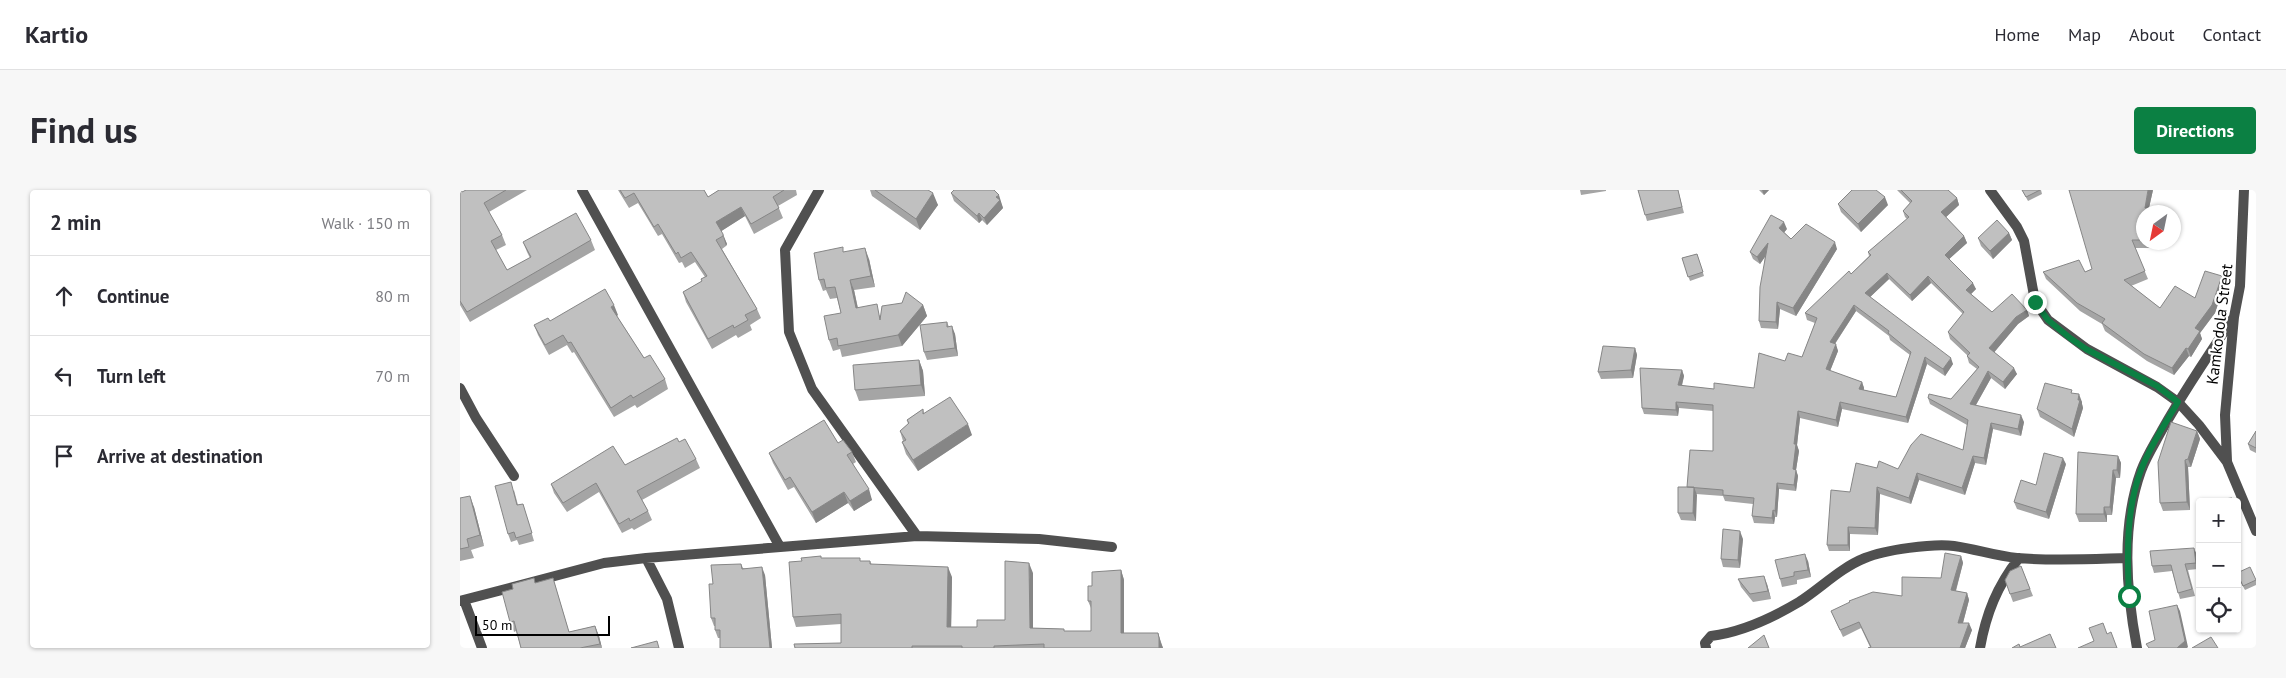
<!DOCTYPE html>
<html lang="en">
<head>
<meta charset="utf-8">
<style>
  :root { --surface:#fff; --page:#f7f7f7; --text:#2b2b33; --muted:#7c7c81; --line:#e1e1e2; --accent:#0b8043 }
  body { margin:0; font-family:"PT Sans",sans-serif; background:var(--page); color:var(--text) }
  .controls { position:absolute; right:15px; bottom:15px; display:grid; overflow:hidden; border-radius:5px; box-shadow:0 1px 4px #0004 }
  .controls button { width:45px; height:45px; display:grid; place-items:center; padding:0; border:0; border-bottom:1px solid var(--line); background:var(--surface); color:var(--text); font:25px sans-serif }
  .compass { position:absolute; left:1676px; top:15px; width:45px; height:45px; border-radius:50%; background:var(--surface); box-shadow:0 1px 4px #0004; rotate:213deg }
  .scale { position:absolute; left:15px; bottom:12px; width:135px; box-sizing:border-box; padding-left:5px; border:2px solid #000; border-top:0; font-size:14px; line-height:18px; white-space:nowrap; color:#000; -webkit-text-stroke:4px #fff; paint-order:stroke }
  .stop { position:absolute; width:15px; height:15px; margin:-11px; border:4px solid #0b8043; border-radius:50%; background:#fff }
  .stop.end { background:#0b8043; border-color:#fff; box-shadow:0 1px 5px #0008 }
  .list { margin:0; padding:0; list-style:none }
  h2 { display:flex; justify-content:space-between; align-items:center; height:65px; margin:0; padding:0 20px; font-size:21px }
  h2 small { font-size:16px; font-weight:400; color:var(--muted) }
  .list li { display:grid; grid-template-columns:32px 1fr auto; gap:15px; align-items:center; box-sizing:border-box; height:80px; padding:0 20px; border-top:1px solid var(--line) }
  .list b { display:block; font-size:19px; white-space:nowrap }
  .list em { font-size:16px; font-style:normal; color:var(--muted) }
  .icon { flex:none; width:28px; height:28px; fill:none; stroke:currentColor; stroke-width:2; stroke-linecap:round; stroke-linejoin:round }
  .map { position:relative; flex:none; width:1796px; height:458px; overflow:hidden; border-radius:5px }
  header { display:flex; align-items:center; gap:30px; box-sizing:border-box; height:70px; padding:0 25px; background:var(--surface); border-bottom:1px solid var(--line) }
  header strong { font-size:24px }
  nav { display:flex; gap:28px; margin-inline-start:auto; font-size:18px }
  .intro { display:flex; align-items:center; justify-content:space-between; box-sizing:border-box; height:120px; padding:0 30px }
  h1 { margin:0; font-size:35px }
  .button { padding:12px 22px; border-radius:5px; background:var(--accent); color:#fff; font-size:18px; font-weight:700 }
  main { display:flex; gap:30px; padding:0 30px }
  aside { flex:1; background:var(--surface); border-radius:5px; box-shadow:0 1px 4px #0004 }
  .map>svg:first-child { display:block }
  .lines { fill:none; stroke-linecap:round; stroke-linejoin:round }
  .street { stroke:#505050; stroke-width:10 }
  .wall { fill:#a5a5a5; fill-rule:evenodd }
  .shaded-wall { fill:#868686 }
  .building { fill:#c0c0c0; stroke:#868686; fill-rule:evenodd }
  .route { stroke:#0b8043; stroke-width:6 }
  .labels { text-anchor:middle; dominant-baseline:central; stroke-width:4.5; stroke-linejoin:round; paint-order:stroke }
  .street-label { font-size:16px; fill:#000; stroke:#fff }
</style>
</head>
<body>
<header>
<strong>Kartio</strong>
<nav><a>Home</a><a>Map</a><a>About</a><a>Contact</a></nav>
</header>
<div class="intro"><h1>Find us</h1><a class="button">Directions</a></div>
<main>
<aside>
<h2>2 min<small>Walk · 150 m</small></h2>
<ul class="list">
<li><svg class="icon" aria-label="ahead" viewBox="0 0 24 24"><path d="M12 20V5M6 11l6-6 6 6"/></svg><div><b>Continue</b></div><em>80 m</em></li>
<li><svg class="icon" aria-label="left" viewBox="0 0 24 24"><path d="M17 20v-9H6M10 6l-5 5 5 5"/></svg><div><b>Turn left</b></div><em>70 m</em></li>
<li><svg class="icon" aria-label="arrive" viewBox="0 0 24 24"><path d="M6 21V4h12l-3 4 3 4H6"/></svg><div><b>Arrive at destination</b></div></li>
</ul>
</aside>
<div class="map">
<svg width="1796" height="458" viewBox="0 0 1796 458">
  <rect width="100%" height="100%" fill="#fff"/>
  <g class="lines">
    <path class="street" d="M122,0l198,357
      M359,0l-34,60 4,82 23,57 105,147
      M1530,0l27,37 7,14 11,60 13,19 39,29 70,38 21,15 21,23 28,37 29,69
      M0,198l16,30 38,58
      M1767,271l-2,-46 9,-98 6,-31 4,-96
      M186,368l21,41 12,49
      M4,410l18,48
      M0,411l144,-38 42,-5 271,-22 122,3 73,8
      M1246,458l-1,-5 6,-7c31,-4 61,-18 88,-34 22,-14 41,-34 66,-44 19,-8 69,-15 89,-12 22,3 41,10 63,12 37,3 74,1 110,0
      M1520,458c6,-34 17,-62 39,-90
      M1677,458c-11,-58 -16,-121 4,-177 5,-14 14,-28 21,-41 22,-39 47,-76 72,-113"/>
  </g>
  <path class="wall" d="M0,0l2,2 4,-2h61l-38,22 13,23 4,10 -10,5 11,20 23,-12 -3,-6 -4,-10 68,-2 4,10 -125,72 -10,-17z
    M158,0h86l4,7 11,-7h77l1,5 -19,11 5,12 -29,16 -9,-18 -24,15 6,13 -1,2 -4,3 35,60 4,9 -11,7 2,5 -14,8 -2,-3 -24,14 -26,-47 -3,-10 19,-11 -1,-2 4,-2 -10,-15 -10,6 -3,-6 -3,1 -17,-29 -4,2 -20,-33 -9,5z
    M410,0h58l10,15 -18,25 -48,-34z
    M1120,0h26v1l-25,4z
    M1178,0h40l6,23 -37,8z
    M1299,0h10l-5,5z
    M1437,0h51l9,8 2,7 -13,12 18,19 3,7 -18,16 27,30 -5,5 21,18 35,-2 2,6 -11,8 -24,28 23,22 -12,15 -14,-11 -15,27 48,17 -3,14 -28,-7 -7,36 -11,-2 -10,32 -46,-15 -8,24 -31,-10 -2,41 -28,-1v17h-21l-2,-6 23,-53 27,-24 21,1 65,-19 4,-25 -37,-21 -2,-6 23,1 26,-30 -8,-6 -2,-7h1l-18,-17 -2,-7 15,-18 -32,-31 -19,18 -23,-22 -19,18 83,67 -8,12 -18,-12 -19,59 -66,-14 -4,18 -38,-9 -3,27 2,6 -3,19 2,6 -2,15 -17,-2 -2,28h-2l-1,7 -20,-1 -2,-7 1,-12 -28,-3 -2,-5 -27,-2v27l-15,-1 -3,-7 10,-26 25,-36v-40l-34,-3 -1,8 -34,-2 -2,-6 40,-38 2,6 -2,10 32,3 40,-1 31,-27 17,-4 13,-34 -8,-3 -2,-7 46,-39 18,-18 -1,-4 39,-33 -2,-2 -2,-6 7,-8zM1396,121l33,25 1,4 20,15 -14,42 -32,-7v-2l-2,-6 -32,-11 8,-20 -3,-7z
    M1562,0h19l1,4 -14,7z
    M1693,0l-4,18h8l2,4h-15v30h16v6h-25l13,31 -17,7 29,22 35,-10 30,-15 -10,30 -15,20 2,6 -11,18 -2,-1 -15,19 -27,-14 -42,-30 -3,-7 -22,-13 -34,-32 -3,-7h42l7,-3z
    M491,3l50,9v1l2,5 -16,17 -5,-5 -3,3 -25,-22z
    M1378,14l50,1 -27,27 -20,-20z
    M1327,39l-3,3 7,7 46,10 -41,67 -16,-7 -2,20 -17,-1 -2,-7 6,-65 -5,8 -7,-5 -3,-7z
    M1549,43l3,7 -19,19 -12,-13 -3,-8z
    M384,62l25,7 6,28 -21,3 4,18 23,8 42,-11 4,11 -25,30 -60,11 -2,-8 -7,2 -4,-11 12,-27 -4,-15 -7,1 -4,-9 -3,1 -4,-11z
    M1237,64l7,22 -14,5 -8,-23z
    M158,125l-1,1 27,42 21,21 3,10 -31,19 -2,-3 -21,12 -40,-65 -2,1 -5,-8 -18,10 -11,-20 -4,-10z
    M487,132l2,5 6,7 3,22 -31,4 -3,-8z
    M1175,158l2,7 -4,23 -32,1 -3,-7z
    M459,170l4,11 2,25 -66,5 -4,-11z
    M1614,204l8,8v2l1,4 -9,29 -34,-20 -3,-8z
    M463,219l1,4 48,22 -54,36 -12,-17 -4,-12 1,-1 -3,-10 8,-7 -1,-4z
    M1737,241l3,8 -9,28h-3l2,43 -27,1 -3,-8z
    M1796,241v22l-6,-3 -2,-6z
    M219,252l17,17 4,9 -58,32 6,11 4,9 -18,10 -2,-2 -10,5 -23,-41 -32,20 -13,-19 -3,-9 74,-19z
    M378,253l14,9 4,10 -3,2 19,36 -18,11 -6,-8 -32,20 -22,-36 -6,3 -15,-27 -4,-10z
    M1658,266l3,7 -1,15h-4l-4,37h-5v7h-28l-3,-8z
    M1606,274l-17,55 -32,-10 -3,-7z
    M54,300l4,15 5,-1 11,37 -15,4 -2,-5 -6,2 -3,-8z
    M0,308l14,9 10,39 -13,4 3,8 -14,3z
    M1283,349l-3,29 -17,-1 -2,-8z
    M1737,365l1,14 -10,1 7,26 -15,3 -8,-28 -18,2 -2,-7z
    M361,366v2l40,3h9l2,4 80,12 -1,50h26l28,-7 28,-47v55l31,1v2h27v-23l-3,-7 4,-15 29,-16 3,10v53h34l5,15h-368l46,-5v-19l-45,3 -3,-10 9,-56z
    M1501,366l2,7 -7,28 11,2 2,7 -6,23 9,7 -7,18h-97l2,-1 -9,-19 -18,9 -12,-26 71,-15 39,-18z
    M1348,371l3,16 -14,3v4l-15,3 -2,-8z
    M281,374l2,4 22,7 7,73h-52v-10h-2l-3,-8v-4h-1l-3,-8 2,-34z
    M1561,376l12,30 -20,6 -8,-22z
    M1777,385l19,4v6l-11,5z
    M93,388l16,54 26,-6 4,10 3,12h-81l-5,-17 -2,1 -4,-10 26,-39z
    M1278,389l29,5 4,15 -18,3 -12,-15z"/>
  <path class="shaded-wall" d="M1302,0h7l-5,5z
    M1688,0h5l-5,22 -3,-4z
    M473,3l5,12 -18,25 -4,-11z
    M539,5l4,13 -16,17 -3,-7 12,-21z
    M1425,7l3,8 -27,27 -3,-8z
    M1497,8l2,7 -15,14 -3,-7z
    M281,17l4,9 -25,16 -4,-10z
    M519,23l3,7 -3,3 -2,-7z
    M1324,32l3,7 -5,6 -3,-7z
    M1549,43l3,7 -19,19 -3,-8z
    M263,44l4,10 -1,2 -3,-10z
    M1504,46l3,7 -20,18 -2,-6z
    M1375,52l2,7 -41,67 -3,-8z
    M1308,53l2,7 -10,14 -3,-7z
    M405,58l4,11 6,28 -4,-11z
    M1427,83l2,6 -22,21 -2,-7z
    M1468,86l3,7 -19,18 -2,-6z
    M1762,86l3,7 -10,30 -15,20 2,6 -11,18 -3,-8 7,-21z
    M390,90l4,10 6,29 -4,-11z
    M1513,93l3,6 -8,8 -2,-7z
    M1317,112l3,7 -2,20 -2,-7z
    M154,115l4,10 -3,2 -4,-10z
    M463,115l4,11 -25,30 -4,-11z
    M1394,115l2,6 -24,37 -2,-6z
    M1567,120l2,6 -11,8 -26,31 -3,-7 27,-31z
    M492,136l3,8 3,22 -3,-8z
    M1376,154l2,7 -10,25 -2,-7z
    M1175,158l2,7 -4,23 -2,-8z
    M1726,158l3,8 -15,19 -2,-7z
    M1465,167l2,7 -19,59 -2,-6z
    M1491,168l2,6 -8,12 -2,-7z
    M459,170l4,11 2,25 -4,-11z
    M1554,178l3,6 -12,15 -2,-7z
    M1222,180l2,6 -4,16 -2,-7z
    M1528,181l3,7 -18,32 -3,-6z
    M1402,192l2,6 -2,7 -3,-6z
    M1619,204l3,8v2l1,4 -9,29 -2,-8z
    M1216,212l3,6 -1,8 -2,-6z
    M1380,212l2,7 -4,18 -2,-7z
    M1338,221l2,7 -3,27 2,6 -3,19 2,6 -2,15 -2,-6 -1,-16 1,-25z
    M1561,225l3,7 -3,14 -3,-7z
    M1531,233l2,6 -7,36 -2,-7z
    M508,234l4,11 -54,36 -5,-11z
    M1737,241l3,8 -9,28 -3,-8z
    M1513,266l2,7 -10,32 -3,-7z
    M1658,266l3,7 -1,15 -3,-8z
    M1603,268l3,6 -17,55 -3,-7z
    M1725,270l3,7 2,43 -3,-8z
    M1653,280l3,8 -4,37 -2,-8z
    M1457,283l2,7 -8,24 -2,-6z
    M1317,293l2,6 -2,28 -2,-6z
    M1234,297l3,8 -1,26 -3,-8z
    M1417,297l3,7 -2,41 -3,-7z
    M409,299l3,11 -18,11 -4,-10z
    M384,302l4,11 -32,20 -4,-11z
    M10,306l4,11 10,39 -4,-11z
    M1644,317l3,8v7l-3,-8z
    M1313,320l2,7 -1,7 -2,-6z
    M1388,337l2,7v17l-2,-6z
    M1280,341l3,8 -3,29 -2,-8z
    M1734,358l3,7 1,14 -2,-6z
    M1345,364l3,7 3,16 -3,-7z
    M1501,366l2,7 -9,34 -3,-7z
    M569,373l4,10v65l-3,-10z
    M302,377l3,8 7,73h-2z
    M488,377l4,10 -1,60 -4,-10z
    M661,380l3,10v63l-3,-10z
    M1304,386l3,8 4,15 -3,-8z
    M1507,403l2,7 -8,30 -3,-7z
    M1717,415l3,6 8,36 -1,1h-10z
    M1509,433l3,7 -7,18h-5z
    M135,436l4,10 3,12 -2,-4z
    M698,443l3,10 2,5h-4z"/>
  <path class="building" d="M0,0l2,2 4,-2h40l-22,13 18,32 -11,6 16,29 24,-13 -8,-15 53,-29 15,27 -124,72 -7,-11z
    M160,0h84l4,7 11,-7h65l-11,7 6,11 -28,16 -10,-17 -25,15 7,12v2l-7,4 41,69 -12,6 3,5 -14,8 -1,-3 -25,14 -25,-47 19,-11 -1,-2 6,-3 -16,-24 -10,6 -3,-6 -2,2 -18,-30 -4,3 -20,-34 -9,5z
    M415,0h53l5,3 -17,26z
    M494,0h40l5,5 -3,2 4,3 -16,18 -5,-5 -2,3 -26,-23z
    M1178,0h40l4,17 -37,8z
    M1392,0h24l9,7 -27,27 -20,-20z
    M1441,0h47l9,8 -16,14 23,24 -19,19 28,28 -7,7 26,22 20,-18 15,16 -11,7 -27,31 25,20 -11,14 -15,-11 -18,33 51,11 -3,14 -27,-6 -7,35 -11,-2 -11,32 -45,-15 -8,25 -32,-11 -2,41 -27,-1v18h-21l4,-55 19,2 6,-29 21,5 2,-7 19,8 13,-24 10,-11 42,16 5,-30 -40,-22 1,-4 22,5 28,-32 -12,-11 3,-3 -22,-21 16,-20 -36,-36 -18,19 -23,-22 -22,20 86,65 -8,11 -18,-12 -19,60 -66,-15 -4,18 -38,-9 -4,33h2l-3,25 3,1 -2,15 -17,-2 -2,28 -2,-1 -1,8 -20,-2 2,-18 -31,-3v-5l-36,-3 3,-37 23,1v-46l-37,-3v8l-34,-2 -2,-40 42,2 -4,15 36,4v-6l40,5 5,-35 26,8 3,-8 14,4 15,-39 -12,-5 44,-42 2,3 20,-19 -3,-3 41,-35 -6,-6 9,-10zM1394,115l35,26 -1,2 23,19 -15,45 -37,-8 3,-7 -36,-13 10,-25 -6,-2z
    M1562,0h18l-14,7z
    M1609,0h79l-3,18h12v4h-13v28h-12l13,31 -21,9 36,28 15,-22 20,12 10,-27 17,5 -10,29 -17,23 5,3 -12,18 -2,-1 -14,20 -28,-14 -42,-31 3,-4 -28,-16 -34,-31 36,-12 6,12 7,-3z
    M1311,25l13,7 -5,6 12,11 15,-15 29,18 -42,66 -16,-6 -1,20 -17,-1 1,-34 8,-44 -11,14 -7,-5z
    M1537,30l12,13 -19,18 -12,-13z
    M383,57v5l22,-4 6,28 -21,4 6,28 21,-4 3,16 2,-14 20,-3 4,-11 17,13 -25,30 -60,11 -1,-8 -8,2 -5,-24 17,-3 -6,-26 -9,1 -2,-9 -5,1 -5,-27z
    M1237,64l6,18 -15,5 -6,-19z
    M145,99l9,16 -3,2 33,51 6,-3 15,24 -32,19 -2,-3 -20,13 -40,-66 -3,1 -5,-8 -18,10 -11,-20 14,-7 2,3z
    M487,132v5l5,-1 3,22 -31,4 -4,-27z
    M1143,156l32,2 -4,22 -33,2z
    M459,170l2,25 -66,5 -2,-25z
    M1585,193l27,7 -1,3 8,1 -1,6h2l-8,29 -35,-20z
    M490,207l18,27 -55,36 -11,-18 4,-2 -6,-9 9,-8 -2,-3 16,-11v5z
    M364,230l14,23 5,-3 9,12 -5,3 22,34 -19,12 -6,-9 -32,20 -22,-35 -5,3 -16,-27z
    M1711,232l26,9 -9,28 -3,1 2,42 -27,1 -2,-41z
    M1796,241v17l-8,-4z
    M217,248l2,4 6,-3 11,20 -59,32 11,20 -18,10 -1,-3 -10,6 -23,-41 -33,20 -12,-19 62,-38 12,19z
    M1618,262l40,4 -1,14h-4l-3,37h-6v7h-28z
    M1584,263l19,5 -17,54 -32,-10 7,-22 15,5z
    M51,292l6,23 6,-1 9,29 -16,5 -2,-6 -6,2 -13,-48z
    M1218,297h16l-1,26h-15z
    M10,306l10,39 -13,4 2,8 -9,2v-51z
    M1772,308v4l-24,-1z
    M1263,339l17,2 -2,29 -17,-1z
    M1734,358l2,15 -11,1 7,25 -14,4 -7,-28 -19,1 -2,-15z
    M1485,363l16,3 -10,34 16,3 -9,30h11l-9,25h-92l3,-1 -12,-25 -19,8 -9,-19 19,-9 -1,-1 24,-9 29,4v-19l39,1z
    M1345,364l3,16 -14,2v4l-14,3 -5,-19z
    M361,366v2h39v3h10v3l78,3 -1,60h30v-7h28v-59l24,2 1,65 34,1v2h27v-30h-3v-15h4v-14l29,-2v63h37l1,5v10h-115v-4l-50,2v2h-32v-2h-50v2h-117l-1,-4 47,-1v-29l-48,3 -4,-55 13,-1 -1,-3z
    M281,374l1,5 20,-2 8,81h-50v-18h-5v-12h-4l-2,-34h4l-2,-19z
    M1561,376l9,23 -20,5 -5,-14 5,-9z
    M1790,377l6,13 -13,6 -6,-13z
    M1304,386l4,15 -18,3 -12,-15z
    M74,388l1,5 18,-5 16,54 26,-6 5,18 -20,4h-59l-7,-27 -4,1 -8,-30 11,-3 -1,-5z
    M1717,415l8,36 -8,7h-28l-3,-4 9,-4 -6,-29z
    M1643,433l4,11 4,-2 6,16h-39l16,-7 -5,-13z
    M1590,444l6,14h-44l7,-4 1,3z
    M1304,445l5,13h-21z
    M1751,447l7,11h-26z
    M197,451l2,7h-28z"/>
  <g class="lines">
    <path class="route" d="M1575,112l13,18 22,18 16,11 71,37 21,16c-13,22 -28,44 -37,68 -15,39 -14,85 -12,126"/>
  </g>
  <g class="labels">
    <g class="street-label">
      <text transform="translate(1759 134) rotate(-83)">Kamkodola Street</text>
    </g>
  </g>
</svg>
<div class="controls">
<button>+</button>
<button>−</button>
<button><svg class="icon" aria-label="locate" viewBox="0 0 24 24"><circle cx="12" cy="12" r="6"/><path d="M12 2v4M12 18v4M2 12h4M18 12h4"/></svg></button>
</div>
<svg class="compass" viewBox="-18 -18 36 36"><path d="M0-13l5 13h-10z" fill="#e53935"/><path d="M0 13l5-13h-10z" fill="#7c7c81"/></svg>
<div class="scale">50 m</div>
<div class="stop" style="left:1669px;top:406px"></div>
<div class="stop end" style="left:1575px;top:112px"></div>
</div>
</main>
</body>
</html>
